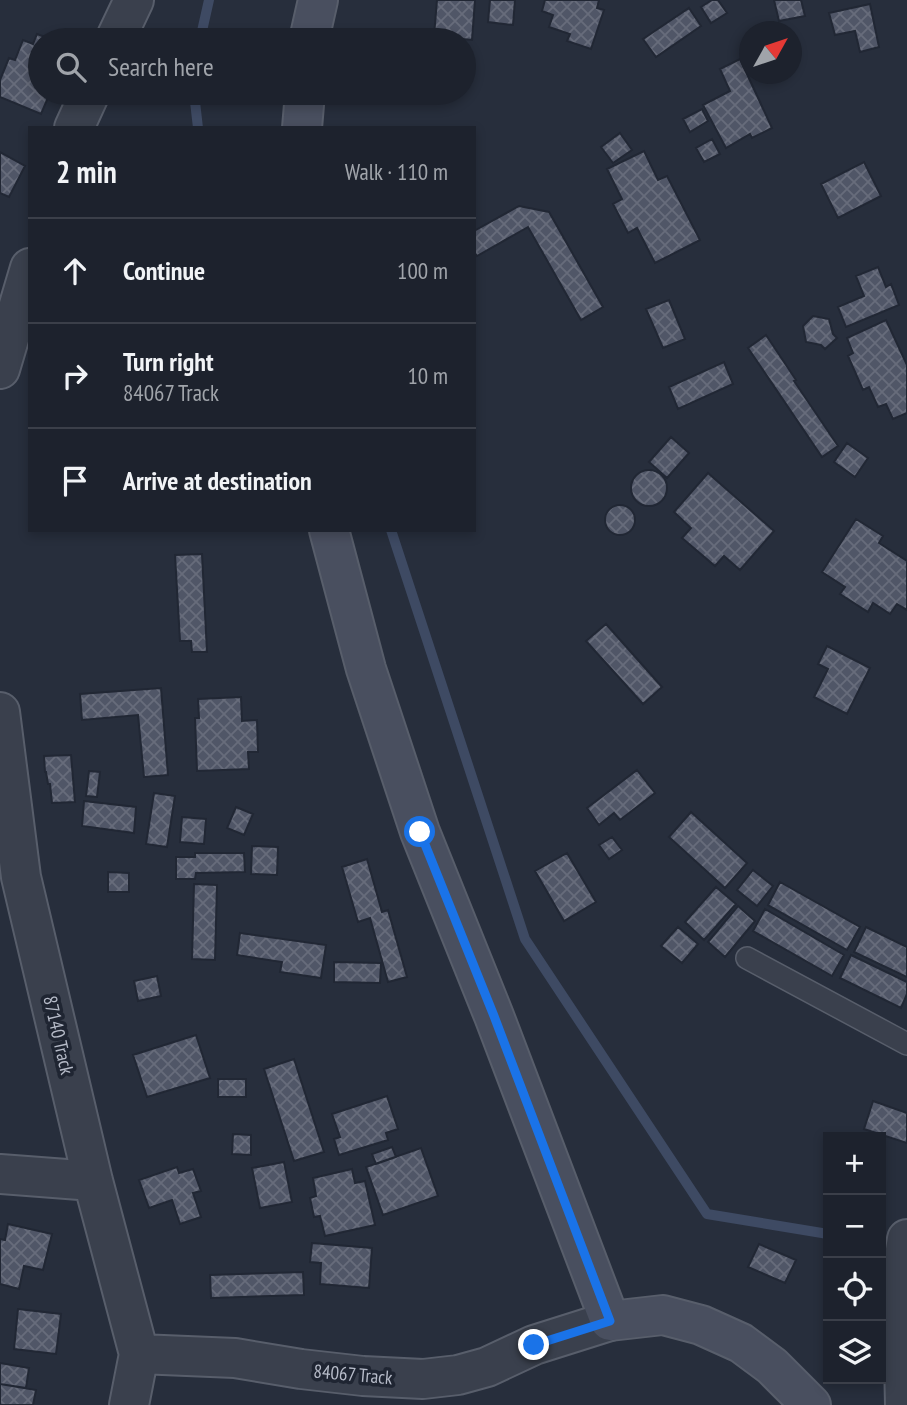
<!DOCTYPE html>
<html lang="en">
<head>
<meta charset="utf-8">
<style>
  :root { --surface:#1d222d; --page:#252a35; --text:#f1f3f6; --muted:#a0a4aa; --line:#3b3f49 }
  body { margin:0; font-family:"PT Sans Narrow",sans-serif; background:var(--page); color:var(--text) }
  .controls { position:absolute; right:21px; bottom:21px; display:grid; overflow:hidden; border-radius:0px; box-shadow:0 4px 10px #0003 }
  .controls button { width:63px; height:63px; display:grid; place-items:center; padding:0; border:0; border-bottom:2px solid var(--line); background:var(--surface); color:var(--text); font:35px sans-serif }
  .compass { position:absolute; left:739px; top:21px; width:63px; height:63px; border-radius:50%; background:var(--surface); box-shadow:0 4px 10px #0003; rotate:50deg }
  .stop { position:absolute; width:21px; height:21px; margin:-16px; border:5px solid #1a73e8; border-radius:50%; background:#fff }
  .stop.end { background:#1a73e8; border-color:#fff; box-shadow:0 2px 7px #0008 }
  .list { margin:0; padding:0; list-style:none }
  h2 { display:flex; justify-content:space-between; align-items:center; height:91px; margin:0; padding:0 28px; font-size:30px }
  h2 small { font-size:23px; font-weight:400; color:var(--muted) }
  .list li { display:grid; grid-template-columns:46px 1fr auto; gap:21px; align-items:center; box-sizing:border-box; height:105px; padding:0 28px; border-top:2px solid var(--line) }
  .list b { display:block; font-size:26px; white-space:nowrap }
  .list p { margin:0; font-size:23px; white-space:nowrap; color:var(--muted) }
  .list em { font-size:23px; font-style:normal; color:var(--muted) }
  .icon { flex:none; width:38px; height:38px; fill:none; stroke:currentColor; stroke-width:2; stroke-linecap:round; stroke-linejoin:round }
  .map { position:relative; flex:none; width:907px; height:1405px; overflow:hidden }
  .search { position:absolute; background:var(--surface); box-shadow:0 4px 10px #0003; left:28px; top:28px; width:448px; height:77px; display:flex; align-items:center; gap:18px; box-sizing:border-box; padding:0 24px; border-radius:38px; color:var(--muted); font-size:26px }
  .panel { position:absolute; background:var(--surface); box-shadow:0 4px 10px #0003; left:28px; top:126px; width:448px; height:406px; border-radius:0px }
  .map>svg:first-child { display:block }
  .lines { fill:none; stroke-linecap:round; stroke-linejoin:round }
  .stream { stroke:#3e4a63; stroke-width:10 }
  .building { fill:url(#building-cross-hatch); stroke:#212734; stroke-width:2 }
  .service-casing { stroke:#585e6b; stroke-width:24 }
  .minor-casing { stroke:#585e6b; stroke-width:42 }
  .secondary-casing { stroke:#585e6b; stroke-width:42 }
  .service { stroke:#3a404d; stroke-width:21 }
  .minor { stroke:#3a404d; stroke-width:38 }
  .secondary { stroke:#494f5f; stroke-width:38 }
  .route { stroke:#1a73e8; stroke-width:9 }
  .labels { text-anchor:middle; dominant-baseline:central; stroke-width:7; stroke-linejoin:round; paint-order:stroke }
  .street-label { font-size:19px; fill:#b6bbc8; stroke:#1f2532 }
</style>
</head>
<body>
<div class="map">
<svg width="907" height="1405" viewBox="0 0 907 1405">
  <defs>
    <pattern id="building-cross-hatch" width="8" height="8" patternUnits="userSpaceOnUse" patternTransform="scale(1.75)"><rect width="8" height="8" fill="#505667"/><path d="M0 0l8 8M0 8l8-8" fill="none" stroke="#676c7b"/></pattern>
  </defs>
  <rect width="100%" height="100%" fill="#272e3c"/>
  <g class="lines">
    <path class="stream" d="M200,40l9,-40
      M194,93l4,35
      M391,530l134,409 182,275 121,20"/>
  </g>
  <path class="building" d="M437,0h38l-3,40 -38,-4z
    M490,0h25l-2,25 -25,-3z
    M545,0h54l-2,8 7,2 -13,39 -24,-8 3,-7 -21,-7 4,-12 -11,-4z
    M712,0h6l9,13 -16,10 -10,-16z
    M774,0h27l4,16 -26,5z
    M870,4l9,43 -19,5 -5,-21 -20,4 -6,-22z
    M689,8l12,18 -45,31 -13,-18z
    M37,34l16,6h-13v53h10l-9,21 -41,-17v-17l9,-22 6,2 8,-20 10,4z
    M740,59l32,69 -20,10 -2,-4 -24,14 -23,-43 27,-14 -10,-22z
    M702,109l6,12 -18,11 -7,-13z
    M620,133l12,17 -19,13 -12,-16z
    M712,139l8,15 -16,8 -8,-14z
    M644,151l14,29 9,-4 33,64 -45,23 -18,-35 -9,5 -15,-29 9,-5 -15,-30z
    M0,152l25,14 -16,31 -9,-4z
    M864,162l17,34 -43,22 -17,-34z
    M519,206l30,6 54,95 -22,13 -53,-93 -51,29 -3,-4v-21z
    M878,267l8,20 5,-3 8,21 -53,22 -8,-20 26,-11 -8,-20z
    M669,300l16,39 -22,9 -17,-39z
    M813,316l16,3 4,15 4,4 -12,11 -4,-4 -15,-3 -3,-16z
    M886,320l21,45v48l-14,6 -7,-15 -8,3 -9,-20 -6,3 -15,-34 5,-3 -6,-15z
    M766,335l30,45 -2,1 44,65 -16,11 -74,-109z
    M724,362l9,22 -55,25 -9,-22z
    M671,437l18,16 -22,25 -18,-16z
    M847,443l21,15 -13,19 -21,-15z
    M631 488a18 18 0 1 1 36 0a18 18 0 1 1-36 0Z
    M708,473l66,58 -34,39 -16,-14 -9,10 -33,-28 9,-10 -17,-16z
    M605 520a15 15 0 1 1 30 0a15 15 0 1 1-30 0Z
    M856,519l27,17 -4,7 28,18v49l-10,-6 -7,10 -17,-11 -5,9 -28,-18 5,-7 -23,-15z
    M202,554l5,98h-15l-1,-11h-11l-5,-86z
    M606,624l56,63 -19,17 -57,-63z
    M827,646l43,22 -23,46 -33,-17 14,-28 -10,-5z
    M161,688l7,87 -24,2 -6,-62 -56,5 -2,-26z
    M241,697l1,24 15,-1 1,32h-10l1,17 -52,2 -2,-53h4l-1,-19z
    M71,755l4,47 -23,1 -2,-19h-2l-2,-12h-1l-1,-16z
    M637,770l18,23 -35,27 -6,-7 -15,12 -12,-17z
    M89,771l11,1 -3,25 -11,-1z
    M154,793l21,3 -8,51 -21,-3z
    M84,801l52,6 -2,26 -52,-7z
    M236,807l17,7 -9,21 -17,-7z
    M691,812l56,51 -22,25 -56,-51z
    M182,817l24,2 -2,25 -24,-2z
    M612,837l10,13 -13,9 -10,-14z
    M252,846l26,1 -1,28 -26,-1z
    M195,853h49l1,19 -49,1 -1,6h-19v-22h19z
    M567,853l29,49 -32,19 -29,-50z
    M367,859l15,53 6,-2 19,67 -19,5 -18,-64 -12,4 -16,-55z
    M753,870l20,16 -16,20 -20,-16z
    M108,872l21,1v19h-21z
    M780,882l80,45 -13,23 -79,-45z
    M194,884l23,1 -2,75 -23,-1z
    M716,887l20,17 -32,36 -19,-18z
    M738,906l17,15 -30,36 -17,-15z
    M765,909l79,46 -12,21 -79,-45z
    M678,927l20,17 -16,19 -21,-17z
    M866,927l41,20v30l-53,-25z
    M240,933l86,12 -5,33 -41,-6 2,-10 -45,-7z
    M851,955l56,27v12l-6,14 -61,-30z
    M334,962l47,1 -1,20 -46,-1z
    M157,976l4,20 -23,5 -4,-20z
    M196,1035l14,43 -63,19 -14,-42z
    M294,1059l30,93 -30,9 -30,-92z
    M218,1079h28v18h-28z
    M387,1096l11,33 -12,4 2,7 -49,15 -5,-16 6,-2 -8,-23z
    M873,1101l34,12v30l-43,-14z
    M233,1134l18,1v20l-19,-1z
    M392,1147l4,10 -20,7 -4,-10z
    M421,1148l17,48 -55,19 -17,-48z
    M284,1162l8,40 -32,6 -8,-40z
    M177,1167l2,6 14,-4 8,22 -8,2 8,24 -21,7 -8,-24 -23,8 -10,-28z
    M352,1169l3,14 10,-2 10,44 -50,11 -5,-20 -6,1 -4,-19 6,-2 -3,-18z
    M8,1224l44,10 -9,36 -19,-4 -5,23 -19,-5v-45l5,1z
    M312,1243l60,5 -3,40 -49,-4 1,-21 -11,-1z
    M759,1244l37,16 -11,23 -37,-16z
    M303,1272l1,23 -93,3 -1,-23z
    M18,1309l43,5 -5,40 -42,-5z
    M0,1363l29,5 -3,20 -26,-4z
    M0,1384l36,6 -3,15h-33z"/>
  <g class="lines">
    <g class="service-casing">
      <path id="service" d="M747,958l160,86"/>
    </g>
    <g class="minor-casing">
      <path id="minor" d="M115,40l19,-40
        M74,128l16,-35
        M0,369l30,-101
        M0,712l21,165 72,304 46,173
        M0,1174l93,7
        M129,1405l10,-51 96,4 66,11 62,7 60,3 35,-4 29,-8 47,-22 76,-24
        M905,1405l-1,-45 -6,-69 9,-52"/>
    </g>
    <g class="secondary-casing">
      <path id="secondary" d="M309,40l9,-40
        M302,128l3,-35
        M329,530l37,139 54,163 74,184 116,305 53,-6 38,10 40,18 31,23 39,39"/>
    </g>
    <use href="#service" class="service"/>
    <use href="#minor" class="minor"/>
    <use href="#secondary" class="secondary"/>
  </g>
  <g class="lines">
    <path class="route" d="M420,832l74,184 116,305 -76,24"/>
  </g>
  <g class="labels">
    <g class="street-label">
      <text transform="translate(59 1035) rotate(77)">87140 Track</text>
      <text transform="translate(353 1374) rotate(5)">84067 Track</text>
    </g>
  </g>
</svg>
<div class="controls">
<button>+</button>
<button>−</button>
<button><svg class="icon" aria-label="locate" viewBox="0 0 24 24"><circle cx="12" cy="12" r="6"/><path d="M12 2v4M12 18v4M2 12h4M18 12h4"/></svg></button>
<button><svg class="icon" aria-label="layers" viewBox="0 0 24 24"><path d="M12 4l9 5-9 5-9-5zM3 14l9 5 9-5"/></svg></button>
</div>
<svg class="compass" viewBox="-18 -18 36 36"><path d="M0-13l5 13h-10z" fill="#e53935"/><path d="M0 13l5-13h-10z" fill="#a0a4aa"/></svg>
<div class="stop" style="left:420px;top:832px"></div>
<div class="stop end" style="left:534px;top:1345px"></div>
<div class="search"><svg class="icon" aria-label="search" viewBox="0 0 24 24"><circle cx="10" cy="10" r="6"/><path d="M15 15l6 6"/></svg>Search here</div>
<section class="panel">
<h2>2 min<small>Walk · 110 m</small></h2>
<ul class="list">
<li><svg class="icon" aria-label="ahead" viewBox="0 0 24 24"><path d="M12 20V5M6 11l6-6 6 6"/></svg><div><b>Continue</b></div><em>100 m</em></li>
<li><svg class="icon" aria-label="right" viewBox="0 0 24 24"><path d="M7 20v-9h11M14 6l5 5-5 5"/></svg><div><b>Turn right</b><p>84067 Track</p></div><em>10 m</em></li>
<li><svg class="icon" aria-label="arrive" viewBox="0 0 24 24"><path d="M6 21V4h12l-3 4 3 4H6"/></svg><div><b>Arrive at destination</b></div></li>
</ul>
</section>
</div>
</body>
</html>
